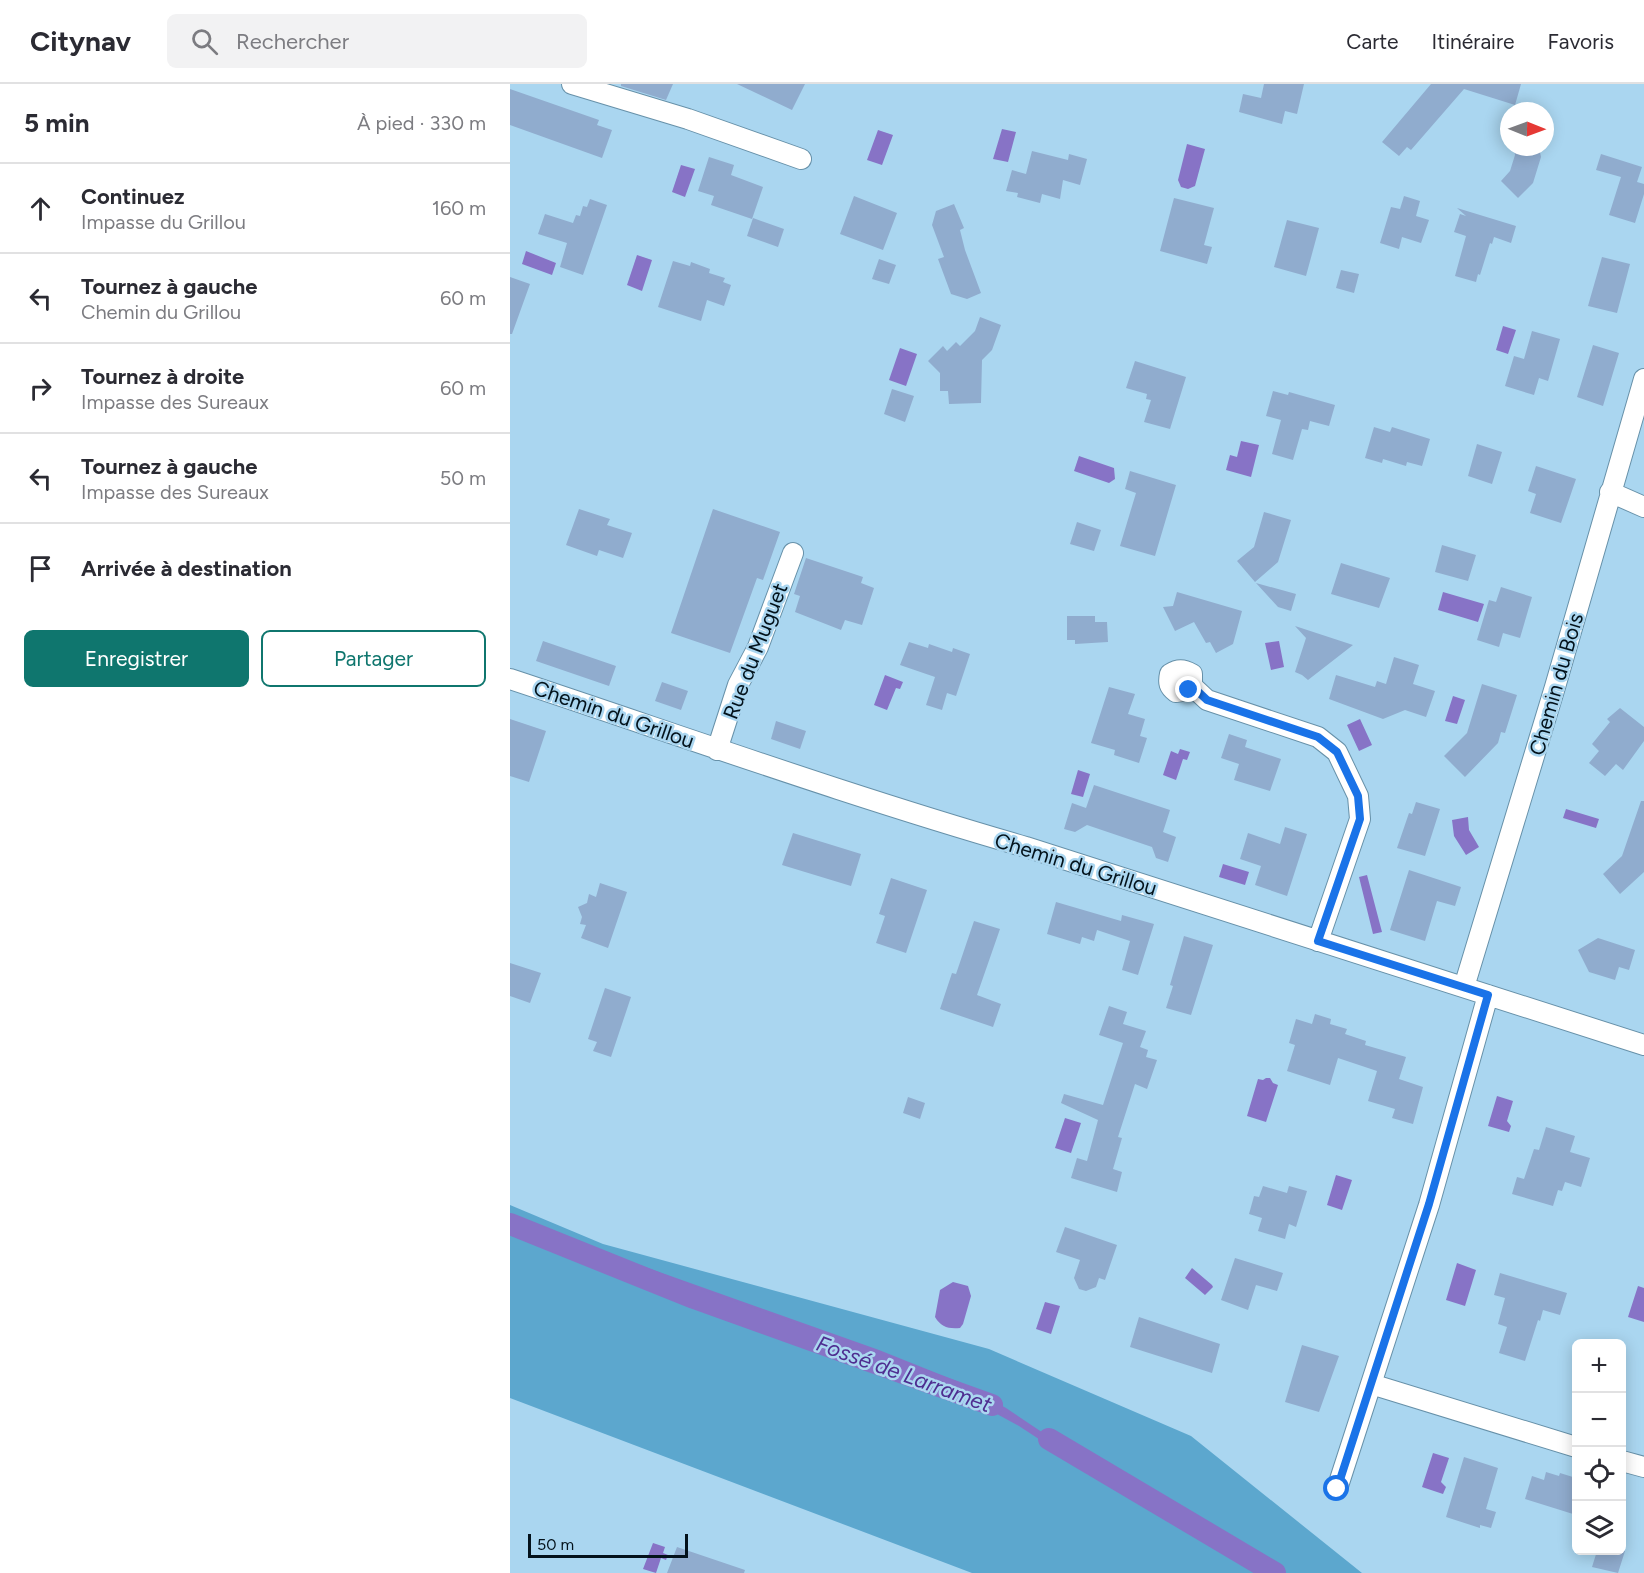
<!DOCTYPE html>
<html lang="fr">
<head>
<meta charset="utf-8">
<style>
  :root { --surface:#fff; --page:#f2f2f3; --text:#2b2b33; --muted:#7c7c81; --line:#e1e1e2; --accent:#0f766e }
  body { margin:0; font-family:Figtree,sans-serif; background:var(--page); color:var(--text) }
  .controls { position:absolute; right:18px; bottom:18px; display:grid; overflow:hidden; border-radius:9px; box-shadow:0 3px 15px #0003 }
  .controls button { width:54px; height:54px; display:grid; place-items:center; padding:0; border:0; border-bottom:2px solid var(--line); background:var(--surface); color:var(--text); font:30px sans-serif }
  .compass { position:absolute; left:990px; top:18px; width:54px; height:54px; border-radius:50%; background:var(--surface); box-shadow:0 3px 15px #0003; rotate:91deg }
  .scale { position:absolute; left:18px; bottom:15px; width:160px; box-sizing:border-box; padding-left:6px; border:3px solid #03121b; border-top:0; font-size:16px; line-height:21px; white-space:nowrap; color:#03121b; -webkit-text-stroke:4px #aad6f0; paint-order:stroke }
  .stop { position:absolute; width:18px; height:18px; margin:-14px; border:4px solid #1a73e8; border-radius:50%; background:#fff }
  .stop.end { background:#1a73e8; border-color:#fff; box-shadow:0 2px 6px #0008 }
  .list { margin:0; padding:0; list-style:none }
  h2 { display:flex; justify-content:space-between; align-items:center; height:78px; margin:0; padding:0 24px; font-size:26px }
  h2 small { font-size:20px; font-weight:400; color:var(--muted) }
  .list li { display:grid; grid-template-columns:39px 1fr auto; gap:18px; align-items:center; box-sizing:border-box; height:90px; padding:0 24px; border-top:2px solid var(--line) }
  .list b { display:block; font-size:22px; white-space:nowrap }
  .list p { margin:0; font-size:20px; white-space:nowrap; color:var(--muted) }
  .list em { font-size:20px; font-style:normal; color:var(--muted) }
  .actions { display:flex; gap:12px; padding:18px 24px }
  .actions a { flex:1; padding:14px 0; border:2px solid var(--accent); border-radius:9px; text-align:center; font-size:21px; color:var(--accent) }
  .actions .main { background:var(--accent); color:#fff }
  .icon { flex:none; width:33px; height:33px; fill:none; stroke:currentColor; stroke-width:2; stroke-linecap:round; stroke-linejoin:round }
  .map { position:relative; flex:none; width:1134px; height:1489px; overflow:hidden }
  header { display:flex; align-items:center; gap:36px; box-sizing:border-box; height:84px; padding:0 30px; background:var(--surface); border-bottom:2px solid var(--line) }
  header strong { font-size:28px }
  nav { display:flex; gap:33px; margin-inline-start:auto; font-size:21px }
  .search { width:420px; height:54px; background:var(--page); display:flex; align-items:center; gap:15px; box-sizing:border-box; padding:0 21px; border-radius:9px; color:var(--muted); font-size:22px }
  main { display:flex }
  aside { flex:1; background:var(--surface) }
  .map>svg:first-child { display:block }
  .green { fill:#5ca7ce }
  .water { fill:#8773c6 }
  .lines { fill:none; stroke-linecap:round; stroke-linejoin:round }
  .canal { stroke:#8773c6; stroke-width:22 }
  .building { fill:#90acce }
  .street-casing { stroke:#6791a9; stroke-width:22 }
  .street { stroke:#fff; stroke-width:20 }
  .route { stroke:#1a73e8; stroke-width:8 }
  .labels { text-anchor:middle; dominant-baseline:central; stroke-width:5; stroke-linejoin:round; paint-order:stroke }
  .street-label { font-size:21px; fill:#03121b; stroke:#aad6f0 }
  .water-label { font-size:22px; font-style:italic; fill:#4e2d90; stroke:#aad6f0 }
</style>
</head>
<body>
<header>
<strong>Citynav</strong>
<div class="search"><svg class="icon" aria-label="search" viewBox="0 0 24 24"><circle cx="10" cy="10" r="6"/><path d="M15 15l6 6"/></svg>Rechercher</div>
<nav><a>Carte</a><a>Itinéraire</a><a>Favoris</a></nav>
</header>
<main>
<aside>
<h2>5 min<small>À pied · 330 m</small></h2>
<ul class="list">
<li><svg class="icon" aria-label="ahead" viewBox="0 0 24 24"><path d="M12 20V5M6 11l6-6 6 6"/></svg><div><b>Continuez</b><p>Impasse du Grillou</p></div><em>160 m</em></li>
<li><svg class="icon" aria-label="left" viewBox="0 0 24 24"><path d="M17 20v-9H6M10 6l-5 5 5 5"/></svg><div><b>Tournez à gauche</b><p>Chemin du Grillou</p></div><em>60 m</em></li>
<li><svg class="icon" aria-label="right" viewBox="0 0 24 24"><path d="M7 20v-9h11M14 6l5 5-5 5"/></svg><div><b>Tournez à droite</b><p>Impasse des Sureaux</p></div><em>60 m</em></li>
<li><svg class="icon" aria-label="left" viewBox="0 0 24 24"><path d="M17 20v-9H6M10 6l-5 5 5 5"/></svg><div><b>Tournez à gauche</b><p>Impasse des Sureaux</p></div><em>50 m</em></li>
<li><svg class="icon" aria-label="arrive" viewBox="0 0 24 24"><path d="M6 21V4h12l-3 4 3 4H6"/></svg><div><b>Arrivée à destination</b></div></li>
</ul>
<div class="actions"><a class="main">Enregistrer</a><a>Partager</a></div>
</aside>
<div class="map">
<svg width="1134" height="1489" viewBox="0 0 1134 1489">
  <rect width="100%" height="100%" fill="#aad6f0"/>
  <path class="green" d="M0,1121l93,39 386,105 202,87 171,137h-390l-462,-175z"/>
  <path class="water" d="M492,45l14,3 -8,30 -15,-3z
    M368,46l15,5 -11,30 -15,-5z
    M677,60l18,5 -10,37 -7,3 -7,-2 -3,-7z
    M171,81l14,4 -10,28 -13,-5z
    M16,167l30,12 -4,12 -30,-11z
    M127,171l15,5 -10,31 -15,-6z
    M993,242l13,4 -8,24 -12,-4z
    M390,264l17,6 -11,32 -17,-6z
    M731,357l18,4 -8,32 -25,-7 4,-15 7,2z
    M569,372l35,12 1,11 -6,4 -35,-12z
    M933,508l41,12 -6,18 -40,-12z
    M769,557l5,26 -13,3 -6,-27z
    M375,591l18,7 -3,7 -4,-1 -9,22 -13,-5z
    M943,612l12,4 -8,24 -12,-3z
    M850,635l12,26 -13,6 -12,-26z
    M670,665l10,3 -3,8 -4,-1 -7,21 -13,-5 8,-24 7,3z
    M568,686l12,4 -7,23 -12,-3z
    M1056,725l33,10 -3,9 -33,-10z
    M958,733l1,13 10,17 -13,8 -12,-19 -2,-16z
    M713,780l26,8 -4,13 -26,-8z
    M857,791l15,57 -9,2 -14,-57z
    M756,994h4l3,5 5,2 -12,37 -19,-6 11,-37 5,1z
    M987,1012l16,5 -6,20 4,5 -2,6 -21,-6z
    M555,1034l16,5 -10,30 -16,-5z
    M826,1091l16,5 -10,30 -15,-5z
    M0,1135l369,131 80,32 47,26 67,45 116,70 -1,7 -111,-66 -58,-38 -77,-42 -168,-64 -173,-60 -91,-34z
    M947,1179l19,7 -11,36 -19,-6z
    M682,1184l20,17 1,2 -8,8 -20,-17z
    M443,1198l15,4 3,10 -8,28 -3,4c-12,1 -19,-1 -25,-11l5,-27z
    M1128,1202l6,2v34l-16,-5z
    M535,1218l15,4 -9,28 -15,-5z
    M923,1369l16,5 -8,24 5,5 -3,7 -21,-7z
    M143,1459l12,4 -2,6 5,2 -2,5 -5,-2 -5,15 -13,-4z"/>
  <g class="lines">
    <path class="canal" d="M0,1140l184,74 298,107
      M539,1355l226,134"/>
  </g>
  <path class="building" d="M111,0h52l-7,16 -45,-14z
    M227,0h68l-13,26z
    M754,0h40l-7,30 -12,-3 -3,13 -43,-12 4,-18 18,4z
    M921,0h90l-6,21 -51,-16 -53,61 -4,-3 -8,9 -17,-14z
    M0,5l89,31 -2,5 15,5 -10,28 -92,-33z
    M1004,63h25l2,10 -8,26 -15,15 -17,-17 9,-10 5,-16z
    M522,67l36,9 1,-6 18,5 -7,26 -17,-5 -3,19 -18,-5 -2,9 -23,-6 1,-4 -12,-2 6,-21 14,4z
    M1091,70l41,13 -5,15 7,2v10l-9,29 -26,-8 12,-38 -25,-7z
    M199,73l25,8 -3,10 32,12 -11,32 -41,-14 3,-9 -16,-5z
    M344,112l43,17 -14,37 -43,-16z
    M894,112l16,5 -4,15 13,4 -8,23 -19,-6 -3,12 -19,-6 11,-36 9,2z
    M664,114l40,10 -10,37 8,2 -5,17 -47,-13z
    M80,115l17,6 -24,70 -23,-8 7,-24 -29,-9 7,-20 28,9 3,-8 4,1 3,-10 4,1z
    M444,120l10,24 -4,2 5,20 16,43 -14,6 -16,-5 -13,-35 6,-2 -12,-32 4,-14z
    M947,124l59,18 -5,17 -17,-6 -2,7 -2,-1 -10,32 -2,-1 -2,8 -21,-6 11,-40 -12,-4 6,-18 6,2z
    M243,134l31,11 -6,18 -31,-11z
    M777,136l32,8 -13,48 -32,-9z
    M1092,173l28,7 -13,49 -29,-7z
    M369,175l17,6 -7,19 -17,-5z
    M163,177l17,5 1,-4 19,7 -1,4 16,5 -2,4 8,3 -7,21 -17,-6 -6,21 -43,-14z
    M831,186l18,4 -5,19 -18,-5z
    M0,193l20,7 -18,50h-2z
    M470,233l21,8 -9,25 -10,10 -1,43 -32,1 -1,-13h-8v-18l-12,-12 15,-15 4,5 9,-9 4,4 15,-15z
    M1022,247l28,8 -12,42 -9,-3 -5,17 -29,-9 9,-30 10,3z
    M1083,261l26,8 -16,53 -26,-9z
    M625,277l51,16 -16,52 -26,-7 7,-22 -5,-1 1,-5 -21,-6z
    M382,305l22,7 -9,26 -21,-8z
    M763,307l15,4 1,-3 46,13 -6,21 -19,-5 -2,9 -6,-1 -9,31 -21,-6 9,-34 -15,-4z
    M864,343l16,5 2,-5 38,12 -8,27 -15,-4 -1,4 -23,-7 -1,4 -17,-5z
    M967,360l25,8 -10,32 -24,-8z
    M1026,382l40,13 -15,44 -31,-10 6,-19 -8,-3z
    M620,387l46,14 -21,71 -35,-10 16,-53 -11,-4z
    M69,425l31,10 -3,6 25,8 -9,25 -24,-8 -2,6 -31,-11z
    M203,425l67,23 -17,48 -6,-2 -27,75 -59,-20z
    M754,428l27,8 -13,42 -23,20 -18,-21 17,-14z
    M567,438l24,8 -7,21 -24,-7z
    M932,461l34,10 -8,26 -33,-9z
    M296,474l57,19 -2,6 13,5 -12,37 -17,-5 -4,10 -46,-18 5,-16 -6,-2z
    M831,479l49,15 -11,30 -48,-14z
    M746,499l40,11 -5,17 -13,-4z
    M991,503l31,10 -12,41 -17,-5 -4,14 -22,-7 12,-40 7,2z
    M667,508l65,19 -9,33 -17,9 -6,-11 -4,1 -12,-21 -19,9 -12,-24 10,-1z
    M557,532h28v6h12l1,20 -33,2v-4h-8z
    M785,542l58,19 -45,35 -6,-5 -7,-3 11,-34z
    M33,557l73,25 -7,20 -73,-25z
    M399,558l19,6 1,-4 23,8 1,-4 17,6 -14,42 -9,-3 -5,17 -16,-5 9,-28 -35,-12z
    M884,573l25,8 -6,19 22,7 -9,26 -21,-7 -22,9 -54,-20 7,-24 39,12 2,-6 9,3z
    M152,598l26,9 -7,19 -26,-9z
    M972,600l35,11 -12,38 -4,-1 -3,11 -33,34 -21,-21 23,-23z
    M599,603l26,7 -7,20 17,5 -5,17 7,2 -8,25 -25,-8 1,-5 -24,-7z
    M1110,624l24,19v14l-21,29 -7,-6 -11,12 -16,-13 10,-12 -7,-7 18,-22 -3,-3z
    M0,635l36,12 -17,51 -19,-6z
    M266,637l30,10 -6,18 -29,-10z
    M719,650l18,6 -2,7 36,12 -11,32 -36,-11 5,-16 -18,-6z
    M584,701l76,25 -7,22 13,5 -8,25 -12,-4 -4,-11 -65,-22 -12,7 -11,-3 8,-26 14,5z
    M1131,717h3v71l-24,22 -17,-20 19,-18z
    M906,718l24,7 -15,47 -28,-8 12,-35 3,1z
    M775,743l22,7 -20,62 -32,-11 6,-19 -21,-7 8,-26 32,11z
    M283,749l68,21 -10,32 -69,-21z
    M899,786l52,17 -6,19 -18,-5 -12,40 -35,-11z
    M381,794l36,12 -21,63 -30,-10 9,-27 -6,-2z
    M90,799l27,9 -19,56 -27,-10 5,-13 -6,-1 2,-7 -4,-10 9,-4 2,-9 7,3z
    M546,818l65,19 1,-6 32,9 -16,51 -16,-5 8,-29 -33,-11 -3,11 -12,-4 -2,7 -33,-10z
    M464,837l26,8 -23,66 24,9 -8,23 -53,-18 12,-36 4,1z
    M674,852l29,9 -22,70 -25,-7 7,-22 -3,-1z
    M1088,854l37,12 -6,20 -10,-3 -4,13 -26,-8 -11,-22z
    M0,879l31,10 -11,30 -20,-7z
    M95,904l26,9 -20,60 -18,-6 4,-9 -9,-3z
    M599,922l18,6 -4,12 23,7 -6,16 8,3 -2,7 11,3 -10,29 -12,-5 -17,53 4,1 -9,31 9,3 -5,20 -46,-14 6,-20 10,3 11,-41 -37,-17 3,-9 39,11 20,-62 -24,-8z
    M805,930l16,5 -1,5 17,5 -2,5 21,7 -1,4 41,12 -7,22 24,8 -10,37 -21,-6 3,-9 -27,-8 9,-30 -39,-13 -8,27 -43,-14 8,-26 -6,-2 7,-24 16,5z
    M398,1013l17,6 -5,16 -17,-6z
    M1036,1043l29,9 -5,16 20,6 -9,29 -16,-5 -3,9 -4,-1 -5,16 -41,-12 5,-17 7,2 10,-30 5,1z
    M753,1102l24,7 2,-7 18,5 -11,36 -7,-3 -4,15 -27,-8 4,-13 -13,-4 5,-18 5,1z
    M555,1143l52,18 -12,35 -6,-2 -3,9 -10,4 -7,-2 -5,-11 6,-18 -24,-8z
    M725,1174l48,15 -6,18 -21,-6 -8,25 -27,-10z
    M990,1189l67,20 -7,22 -17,-5 -3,11 -2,-1 -13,41 -26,-8 8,-26 -9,-3 7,-26 -11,-3z
    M629,1233l81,27 -8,29 -82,-26z
    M792,1261l37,11 -20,56 -34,-10z
    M954,1373l34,11 -12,41 10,3 -5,16 -11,-3v3l-34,-11z
    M1036,1388l13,4 1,-3 16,5v23l-3,13 -48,-15 7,-23 12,4z
    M167,1463l68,23 -1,3h-77z
    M1087,1467h28l-7,22 -26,-6z"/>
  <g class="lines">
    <g class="street-casing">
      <path id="street" d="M62,0l116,35 113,40
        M1100,408l34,15
        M0,595c172,57 342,118 516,168l618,198
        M682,602l-3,4 -13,2c-7,-5 -8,-9 -6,-18 8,-5 13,-5 22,0v12l15,14 111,37 19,15 21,44 2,23 -42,122
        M207,666l21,-65 20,-38 35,-94
        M954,903l91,-300 89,-308
        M861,1300l205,63
        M1112,1377l22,6
        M827,1405l92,-284 59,-210"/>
    </g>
    <use href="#street" class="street"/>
  </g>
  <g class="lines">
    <path class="route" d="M679,606l3,-4 15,14 111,37 19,15 21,44 2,23 -42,122 170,54 -59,209 -92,285"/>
  </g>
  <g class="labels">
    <g class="street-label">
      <text transform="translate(245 567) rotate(-69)">Rue du Muguet</text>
      <text transform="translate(1046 600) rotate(-74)">Chemin du Bois</text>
      <text transform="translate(104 630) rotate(19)">Chemin du Grillou</text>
      <text transform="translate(566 780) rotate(17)">Chemin du Grillou</text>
    </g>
    <g class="water-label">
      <text transform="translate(394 1290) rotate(20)">Fossé de Larramet</text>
    </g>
  </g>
</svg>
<div class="controls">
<button>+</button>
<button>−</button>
<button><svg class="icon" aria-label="locate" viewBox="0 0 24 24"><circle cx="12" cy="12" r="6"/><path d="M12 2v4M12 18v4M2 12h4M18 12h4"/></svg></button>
<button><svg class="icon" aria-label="layers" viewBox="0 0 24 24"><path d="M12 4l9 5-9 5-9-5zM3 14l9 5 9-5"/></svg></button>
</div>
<svg class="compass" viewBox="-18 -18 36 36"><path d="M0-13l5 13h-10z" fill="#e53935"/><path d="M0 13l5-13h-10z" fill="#7c7c81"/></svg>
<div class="scale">50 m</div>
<div class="stop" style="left:827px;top:1405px"></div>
<div class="stop end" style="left:679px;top:606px"></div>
</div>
</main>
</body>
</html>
